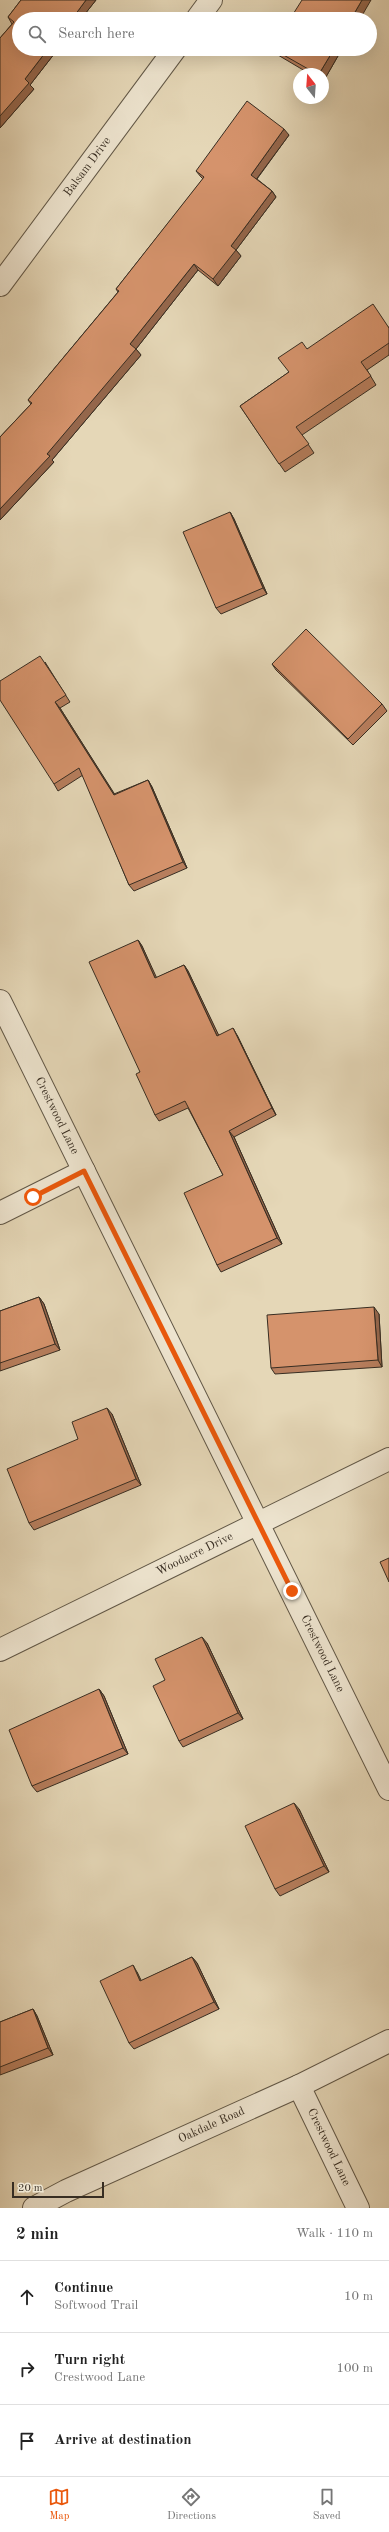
<!DOCTYPE html>
<html lang="en">
<head>
<meta charset="utf-8">
<style>
  :root { --surface:#fff; --page:#f2f2f2; --text:#222; --muted:#767676; --line:#e0e0e0; --accent:#ea580c }
  body { margin:0; font-family:"Old Standard TT",serif; background:var(--page); color:var(--text) }
  .compass { position:absolute; left:293px; top:68px; width:36px; height:36px; border-radius:50%; background:var(--surface); box-shadow:0 4px 16px #0002; rotate:343deg }
  .scale { position:absolute; left:12px; bottom:10px; width:92px; box-sizing:border-box; padding-left:4px; border:2px solid #372d22; border-top:0; font-size:11px; line-height:14px; white-space:nowrap; color:#372d22; -webkit-text-stroke:3px #eee5d0; paint-order:stroke }
  .stop { position:absolute; width:12px; height:12px; margin:-9px; border:3px solid #ea580c; border-radius:50%; background:#fff }
  .stop.end { background:#ea580c; border-color:#fff; box-shadow:0 1px 4px #0008 }
  .list { margin:0; padding:0; list-style:none }
  h2 { display:flex; justify-content:space-between; align-items:center; height:52px; margin:0; padding:0 16px; font-size:17px }
  h2 small { font-size:13px; font-weight:400; color:var(--muted) }
  .list li { display:grid; grid-template-columns:26px 1fr auto; gap:12px; align-items:center; box-sizing:border-box; height:72px; padding:0 16px; border-top:1px solid var(--line) }
  .list b { display:block; font-size:15px; white-space:nowrap }
  .list p { margin:0; font-size:13px; white-space:nowrap; color:var(--muted) }
  .list em { font-size:13px; font-style:normal; color:var(--muted) }
  .icon { flex:none; width:22px; height:22px; fill:none; stroke:currentColor; stroke-width:2; stroke-linecap:round; stroke-linejoin:round }
  .map { position:relative; flex:none; width:389px; height:2208px; overflow:hidden }
  .search { position:absolute; background:var(--surface); box-shadow:0 4px 16px #0002; left:12px; right:12px; top:12px; height:44px; display:flex; align-items:center; gap:10px; box-sizing:border-box; padding:0 14px; border-radius:22px; color:var(--muted); font-size:15px }
  .sheet { height:268px; background:var(--surface) }
  nav { display:flex; justify-content:space-around; align-items:center; box-sizing:border-box; height:56px; border-top:1px solid var(--line); background:var(--surface); font-size:11px; color:var(--muted) }
  nav a { display:grid; justify-items:center; gap:2px }
  nav .on { color:var(--accent) }
  .map>svg:first-child { display:block }
  .lines { fill:none; stroke-linecap:round; stroke-linejoin:round }
  .street-casing { stroke:#625847; stroke-width:24 }
  .street { stroke:#eee5d0; stroke-width:22 }
  .wall { fill:#b77e5d; stroke:#372d22 }
  .shaded-wall { fill:#95674c; stroke:#372d22 }
  .building { fill:#d5936c; stroke:#372d22 }
  .route { stroke:#ea580c; stroke-width:5 }
  .labels { text-anchor:middle; dominant-baseline:central; stroke-width:3; stroke-linejoin:round; paint-order:stroke }
  .street-label { font-size:12px; fill:#372d22; stroke:#eee5d0 }
</style>
</head>
<body>
<div class="map">
<svg width="389" height="2208" viewBox="0 0 389 2208">
  <rect width="100%" height="100%" fill="#e5d7b7"/>
  <filter id="stains"><feTurbulence type="fractalNoise" baseFrequency=".005" numOctaves="4"/><feColorMatrix values="0 0 0 0 .2 0 0 0 0 .09 0 0 0 0 .02 0 0 0 .5 -.17"/></filter>
  <radialGradient id="worn" r=".72"><stop offset=".6" stop-color="#630" stop-opacity="0"/><stop offset="1" stop-color="#630" stop-opacity=".3"/></radialGradient>
  <g class="lines">
    <g class="street-casing">
      <g id="street">
        <path d="M197,19l14,-19"/>
        <path id="s1" d="M0,285l175,-236"/>
        <path id="s2" d="M0,1001l389,788"/>
        <path d="M0,1213l84,-42"/>
        <path id="s3" d="M0,1650l389,-191"/>
        <path id="s4" d="M299,2086l59,122"/>
        <path id="s5" d="M34,2208l32,-17 233,-105 90,-45"/>
      </g>
    </g>
    <use href="#street" class="street"/>
  </g>
  <path class="wall" d="M21,0h75l-15,19 -62,30h39l-28,36 4,4 -34,39v-90l12,-14 -4,-7z
    M273,49h69l-19,33v-8h-13l-32,-19z
    M289,135l-32,44 15,12 4,6 -40,53 5,6 -23,30 -20,-16 -62,79 5,6 -89,105 2,2 -54,58v-83l31,-33 -3,-4 90,-108 -2,-3 87,-110 -2,-2 -5,-6z
    M389,327v28l-22,15 9,15 -74,50 12,18 -29,19 -45,-66 49,-34 18,-23z
    M230,512l4,7 33,75 -46,20 -5,-6z
    M45,662l25,40 -10,6 54,86 34,-14 4,7 35,81 -53,23 -5,-6 -46,-110 -25,16 -4,-7z
    M272,664l110,40 5,7 -34,34 -77,-75z
    M138,940l4,6 14,32 28,-13 4,6 30,64h19l39,80 -42,22 48,107 -61,28 -4,-7 6,-90 -35,-67 -29,13 -4,-6 -15,-43z
    M39,1297l5,7 16,46 -60,21v-60z
    M379,1314l3,53 -107,7 -4,-6z
    M112,1414l29,71 -107,45 -5,-7 49,-84z
    M207,1643l36,76 -60,28 -4,-6 -14,-61z
    M99,1689l5,7 24,58 -91,38 -5,-6z
    M299,1809l30,63 -49,24 -5,-7z
    M192,1957l5,6 22,46 -85,40 -5,-6 8,-71 4,9z
    M33,2009l4,7 16,39 -53,20v-53z"/>
  <path class="shaded-wall" d="M86,0h10l-15,19h-9z
    M362,0h9l-11,19h-9z
    M48,49h10l-28,36 4,4 -34,39v-12l25,-37z
    M334,49h8l-19,33v-8h-4z
    M284,129l5,6 -34,46 -4,-6z
    M272,191l4,6 -40,53 5,6 -23,30 -5,-7 18,-33z
    M194,264l4,6 -62,79 5,6 -89,105 2,2 -54,58v-11l47,-55 83,-110z
    M230,512l4,7 33,75 -4,-6z
    M55,702l5,6 59,93 -5,-6z
    M148,780l4,7 35,81 -4,-6z
    M138,940l4,6 18,39 -5,-7z
    M184,965l4,6 34,71 -5,-6z
    M233,1028l4,7 39,80 -4,-7z
    M229,1131l5,6 48,107 -5,-6z
    M39,1297l5,7 16,46 -5,-6z
    M374,1307l5,7 3,53 -4,-7z
    M107,1408l5,6 29,71 -5,-6z
    M202,1637l5,6 36,76 -5,-6z
    M99,1689l5,7 24,58 -5,-6z
    M294,1803l5,6 30,63 -5,-6z
    M192,1957l5,6 22,46 -5,-7z
    M133,1965l4,7 8,16 -5,-7z
    M33,2009l4,7 16,39 -5,-7z"/>
  <path class="building" d="M21,0h65l-14,19h-53v30h29l-23,30 4,4 -29,33v-78l14,-16 -6,-5z
    M302,0h60l-11,19h-61z
    M273,49h61l-15,25h-2z
    M247,101l37,28 -33,46 21,16 -41,55 5,4 -23,29 -19,-15 -64,80 6,5 -89,105 3,2 -50,53v-72l32,-34 -4,-3 91,-109 -3,-2 88,-112 -8,-6z
    M373,304l16,24v15l-28,19 10,14 -75,51 13,17 -30,20 -39,-58 49,-34 -11,-14 24,-16 5,7z
    M230,512l33,76 -47,20 -33,-76z
    M306,629l76,75 -34,35 -76,-75z
    M40,656l26,39 -11,7 59,93 34,-15 35,82 -54,23 -50,-117 -25,16 -54,-84v-19z
    M138,940l17,38 29,-13 33,71 16,-8 39,80 -43,23 48,107 -60,27 -33,-72 39,-18 -38,-74 -30,14 -19,-41 4,-2 -51,-110z
    M39,1297l16,47 -55,19v-52z
    M374,1307l4,53 -107,8 -4,-53z
    M107,1408l29,71 -107,44 -22,-54 71,-30 -6,-17z
    M389,1558v24l-9,-20z
    M202,1637l36,76 -59,28 -26,-55 12,-6 -10,-21z
    M99,1689l24,59 -91,38 -23,-56z
    M294,1803l30,63 -49,23 -30,-63z
    M192,1957l22,45 -85,41 -29,-62 33,-16 7,16z
    M33,2009l15,39 -48,19v-45z"/>
  <g class="lines">
    <path class="route" d="M33,1197l51,-26 208,420"/>
  </g>
  <g class="labels">
    <g class="street-label">
      <text stroke="none"><textPath href="#s1" startOffset="147">Balsam Drive</textPath></text>
      <text stroke="none"><textPath href="#s2" startOffset="128">Crestwood Lane</textPath></text>
      <text stroke="none"><textPath href="#s3" startOffset="217">Woodacre Drive</textPath></text>
      <text stroke="none"><textPath href="#s2" startOffset="728">Crestwood Lane</textPath></text>
      <text stroke="none"><textPath href="#s5" startOffset="196">Oakdale Road</textPath></text>
      <text stroke="none"><textPath href="#s4" startOffset="68">Crestwood Lane</textPath></text>
    </g>
  </g>
  <rect width="100%" height="100%" filter="url(#stains)"/>
  <rect width="100%" height="100%" fill="url(#worn)"/>
</svg>
<svg class="compass" viewBox="-18 -18 36 36"><path d="M0-13l5 13h-10z" fill="#e53935"/><path d="M0 13l5-13h-10z" fill="#767676"/></svg>
<div class="scale">20 m</div>
<div class="stop" style="left:33px;top:1197px"></div>
<div class="stop end" style="left:292px;top:1591px"></div>
<div class="search"><svg class="icon" aria-label="search" viewBox="0 0 24 24"><circle cx="10" cy="10" r="6"/><path d="M15 15l6 6"/></svg>Search here</div>
</div>
<section class="sheet">
<h2>2 min<small>Walk · 110 m</small></h2>
<ul class="list">
<li><svg class="icon" aria-label="ahead" viewBox="0 0 24 24"><path d="M12 20V5M6 11l6-6 6 6"/></svg><div><b>Continue</b><p>Softwood Trail</p></div><em>10 m</em></li>
<li><svg class="icon" aria-label="right" viewBox="0 0 24 24"><path d="M7 20v-9h11M14 6l5 5-5 5"/></svg><div><b>Turn right</b><p>Crestwood Lane</p></div><em>100 m</em></li>
<li><svg class="icon" aria-label="arrive" viewBox="0 0 24 24"><path d="M6 21V4h12l-3 4 3 4H6"/></svg><div><b>Arrive at destination</b></div></li>
</ul>
</section>
<nav>
<a class="on"><svg class="icon" aria-label="map" viewBox="0 0 24 24"><path d="M3 6l6-2 6 2 6-2v14l-6 2-6-2-6 2zM9 4v14M15 6v14"/></svg>Map</a>
<a><svg class="icon" aria-label="directions" viewBox="0 0 24 24"><path d="M12 3l9 9-9 9-9-9zM9 14v-3h6M13 9l2 2-2 2"/></svg>Directions</a>
<a><svg class="icon" aria-label="saved" viewBox="0 0 24 24"><path d="M7 4h10v16l-5-4-5 4z"/></svg>Saved</a>
</nav>
</body>
</html>
